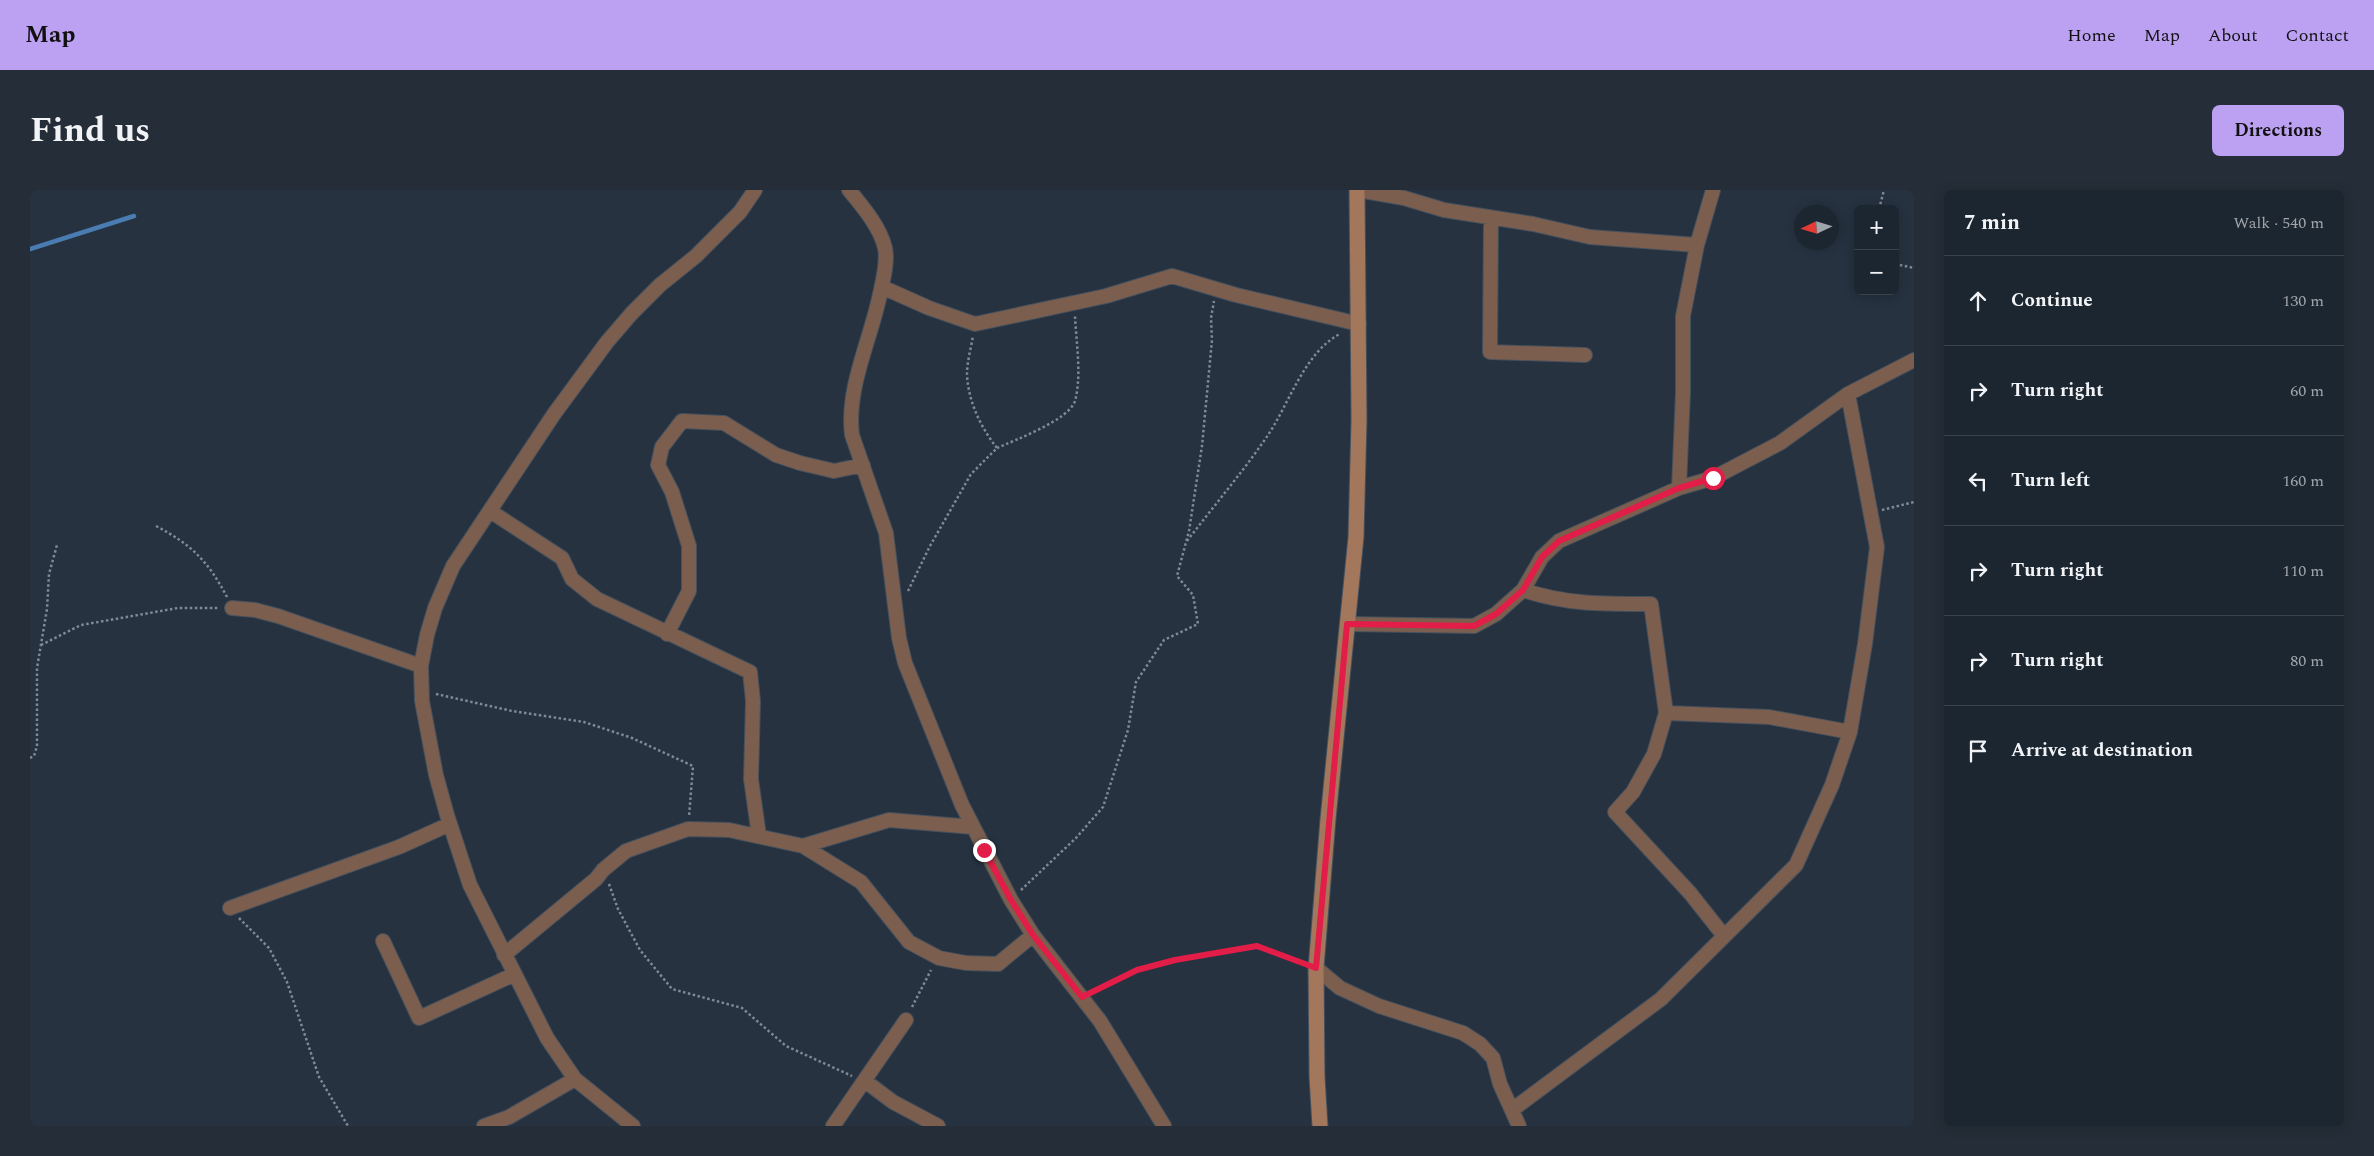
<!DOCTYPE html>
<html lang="en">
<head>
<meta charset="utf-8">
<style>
  :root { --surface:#1c2630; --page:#252e38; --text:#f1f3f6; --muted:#a0a5ab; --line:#3a434c; --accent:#bca0f2 }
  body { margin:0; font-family:Spectral,serif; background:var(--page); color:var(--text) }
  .controls { position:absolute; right:15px; top:15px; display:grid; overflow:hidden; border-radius:8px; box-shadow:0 2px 12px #0003 }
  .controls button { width:45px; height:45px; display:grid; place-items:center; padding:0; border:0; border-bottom:1px solid var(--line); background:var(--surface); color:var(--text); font:25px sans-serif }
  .compass { position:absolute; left:1764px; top:15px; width:45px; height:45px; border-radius:50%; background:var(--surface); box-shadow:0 2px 12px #0003; rotate:266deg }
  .stop { position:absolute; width:15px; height:15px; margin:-11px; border:4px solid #e11d48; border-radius:50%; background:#fff }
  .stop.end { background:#e11d48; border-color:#fff; box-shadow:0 1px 5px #0008 }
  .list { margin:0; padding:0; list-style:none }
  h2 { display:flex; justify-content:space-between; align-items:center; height:65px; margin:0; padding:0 20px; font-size:21px }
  h2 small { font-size:16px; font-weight:400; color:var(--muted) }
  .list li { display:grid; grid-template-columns:32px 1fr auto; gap:15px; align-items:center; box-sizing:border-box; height:90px; padding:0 20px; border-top:1px solid var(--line) }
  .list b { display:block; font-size:19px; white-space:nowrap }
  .list em { font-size:16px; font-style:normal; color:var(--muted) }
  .icon { flex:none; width:28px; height:28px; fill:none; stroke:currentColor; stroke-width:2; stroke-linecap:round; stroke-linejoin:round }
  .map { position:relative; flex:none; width:1884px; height:936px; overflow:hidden; border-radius:8px }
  header { display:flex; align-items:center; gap:30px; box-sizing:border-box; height:70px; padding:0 25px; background:var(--accent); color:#111 }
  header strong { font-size:24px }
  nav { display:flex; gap:28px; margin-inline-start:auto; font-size:18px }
  .intro { display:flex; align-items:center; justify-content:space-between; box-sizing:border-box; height:120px; padding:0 30px }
  h1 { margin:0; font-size:35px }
  .button { padding:12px 22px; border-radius:8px; background:var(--accent); color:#111; font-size:18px; font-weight:700 }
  main { display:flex; gap:30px; padding:0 30px }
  aside { flex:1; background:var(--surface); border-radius:8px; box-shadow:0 2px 12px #0003 }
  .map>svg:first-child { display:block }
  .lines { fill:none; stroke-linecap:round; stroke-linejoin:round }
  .stream { stroke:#4a7cb2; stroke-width:4.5 }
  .street-casing { stroke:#45505d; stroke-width:16 }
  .secondary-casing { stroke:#45505d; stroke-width:17 }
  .path { stroke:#808995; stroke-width:2.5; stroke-dasharray:2.5 2.5; stroke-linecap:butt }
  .street { stroke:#7b5e4e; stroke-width:14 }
  .secondary { stroke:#a3775c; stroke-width:15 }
  .route { stroke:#e11d48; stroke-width:6 }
</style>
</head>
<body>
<header>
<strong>Map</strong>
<nav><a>Home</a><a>Map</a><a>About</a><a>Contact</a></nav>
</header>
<div class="intro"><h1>Find us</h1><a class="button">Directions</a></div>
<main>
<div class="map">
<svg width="1884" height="936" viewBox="0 0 1884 936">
  <rect width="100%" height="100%" fill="#263240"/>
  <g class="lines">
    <path class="stream" d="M0,59l104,-33"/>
    <g class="street-casing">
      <path id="street" d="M819,0c14,17 31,37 36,58 3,14 -2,32 -5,46 -9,45 -34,94 -28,141l34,98 13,105 6,25 57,142 49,95 22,35 67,86 64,105
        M1328,0l46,8 40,12 89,14 57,13 107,8
        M1461,29l-1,133 95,3
        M852,97l47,21 46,16 131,-28 66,-20 64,19 123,29
        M1649,298l4,-96v-76l14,-71 16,-55
        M460,321l72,47 10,21 25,20 153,73 3,29 -2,78 8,57
        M1493,400c45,15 82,14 128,14l15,109 -12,41 -21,38 -18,20 75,81 34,43
        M202,418l23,2 23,6 143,50
        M1317,434l127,2 22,-12 27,-24 19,-33 17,-16 120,-53 34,-10 67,-35 68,-49 66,-34
        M637,444l22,-43v-45l-17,-54 -14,-27 4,-18 20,-26 42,2 52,32 24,8 34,8 29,-6
        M1636,523l103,4 81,15
        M773,656l86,-26 84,7
        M200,718l169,-61 51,-23
        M353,751l36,77 96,-44
        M474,765l92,-76 7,-9 23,-19 62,-22 41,1 74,16 58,36 48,60 30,16 27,5 32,1 35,-29
        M1286,778l24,20 39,18 84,27 17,11 13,14 7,26 19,42
        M835,891l28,21 45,24
        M1482,920l149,-111 135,-134 36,-80 18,-53 15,-88 12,-97 -29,-153
        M454,936l25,-9 66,-38
        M603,936l-58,-47 -28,-41 -77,-153 -23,-70 -11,-40 -14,-74 -1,-35 6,-31 8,-27 18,-42 101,-152 53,-72 25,-29 28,-28 36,-29 44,-44 15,-22
        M803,936l73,-106"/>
    </g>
    <g class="secondary-casing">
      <path id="secondary" d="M1290,936l-3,-49 -1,-109 12,-149 28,-282 3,-117 -2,-230"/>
    </g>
    <path class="path" d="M1849,19l5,-19
      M1865,74l19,4
      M967,258c18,-8 72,-28 78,-47 7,-26 1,-59 0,-86
      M1852,320l32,-8
      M126,336c36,19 52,35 71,71
      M1157,351c26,-34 54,-67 79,-103 22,-31 38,-86 74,-104
      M878,401l22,-45 41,-72 26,-26c-16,-20 -29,-47 -30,-74 0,-12 4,-26 6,-38
      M11,455l40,-20 97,-17h41
      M406,504l76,17 72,11 48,16 61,28 -4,51
      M0,568l4,-2 3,-10v-78l10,-59 2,-35 8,-29
      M579,694l9,25 22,41 32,39 70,19 44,38 66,30
      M991,700l55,-52 27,-31 25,-77 8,-48 28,-42 34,-16 -5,-29 -16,-19 12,-45 13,-85 10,-106 -1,-22 3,-17
      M209,728l30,30 18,34 32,95 29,49
      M1065,801l42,-21 38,-10 82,-14 44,17
      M882,817l19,-37"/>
    <use href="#street" class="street"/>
    <use href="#secondary" class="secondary"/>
  </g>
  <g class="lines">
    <path class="route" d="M954,660l27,50 22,35 49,62 55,-27 38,-10 82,-14 59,22 31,-344 127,2 22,-12 27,-24 19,-33 17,-16 120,-53 34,-10"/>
  </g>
</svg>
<div class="controls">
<button>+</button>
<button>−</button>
</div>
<svg class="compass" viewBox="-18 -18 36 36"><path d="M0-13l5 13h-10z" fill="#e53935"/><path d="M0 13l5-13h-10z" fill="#a0a5ab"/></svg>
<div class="stop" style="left:1683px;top:288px"></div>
<div class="stop end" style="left:954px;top:660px"></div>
</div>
<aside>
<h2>7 min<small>Walk · 540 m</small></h2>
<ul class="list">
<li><svg class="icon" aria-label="ahead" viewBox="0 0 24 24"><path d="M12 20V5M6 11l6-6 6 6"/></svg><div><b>Continue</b></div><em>130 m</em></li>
<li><svg class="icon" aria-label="right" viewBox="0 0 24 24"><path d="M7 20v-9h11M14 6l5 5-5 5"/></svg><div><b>Turn right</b></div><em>60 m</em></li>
<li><svg class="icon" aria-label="left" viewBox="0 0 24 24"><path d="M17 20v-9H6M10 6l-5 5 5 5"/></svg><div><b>Turn left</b></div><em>160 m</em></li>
<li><svg class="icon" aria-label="right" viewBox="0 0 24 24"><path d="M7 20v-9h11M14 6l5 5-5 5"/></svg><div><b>Turn right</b></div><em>110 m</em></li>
<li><svg class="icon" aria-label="right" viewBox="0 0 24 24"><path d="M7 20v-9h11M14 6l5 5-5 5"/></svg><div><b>Turn right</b></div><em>80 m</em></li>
<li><svg class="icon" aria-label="arrive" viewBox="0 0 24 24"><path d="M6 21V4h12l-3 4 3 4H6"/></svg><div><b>Arrive at destination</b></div></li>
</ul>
</aside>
</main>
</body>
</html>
